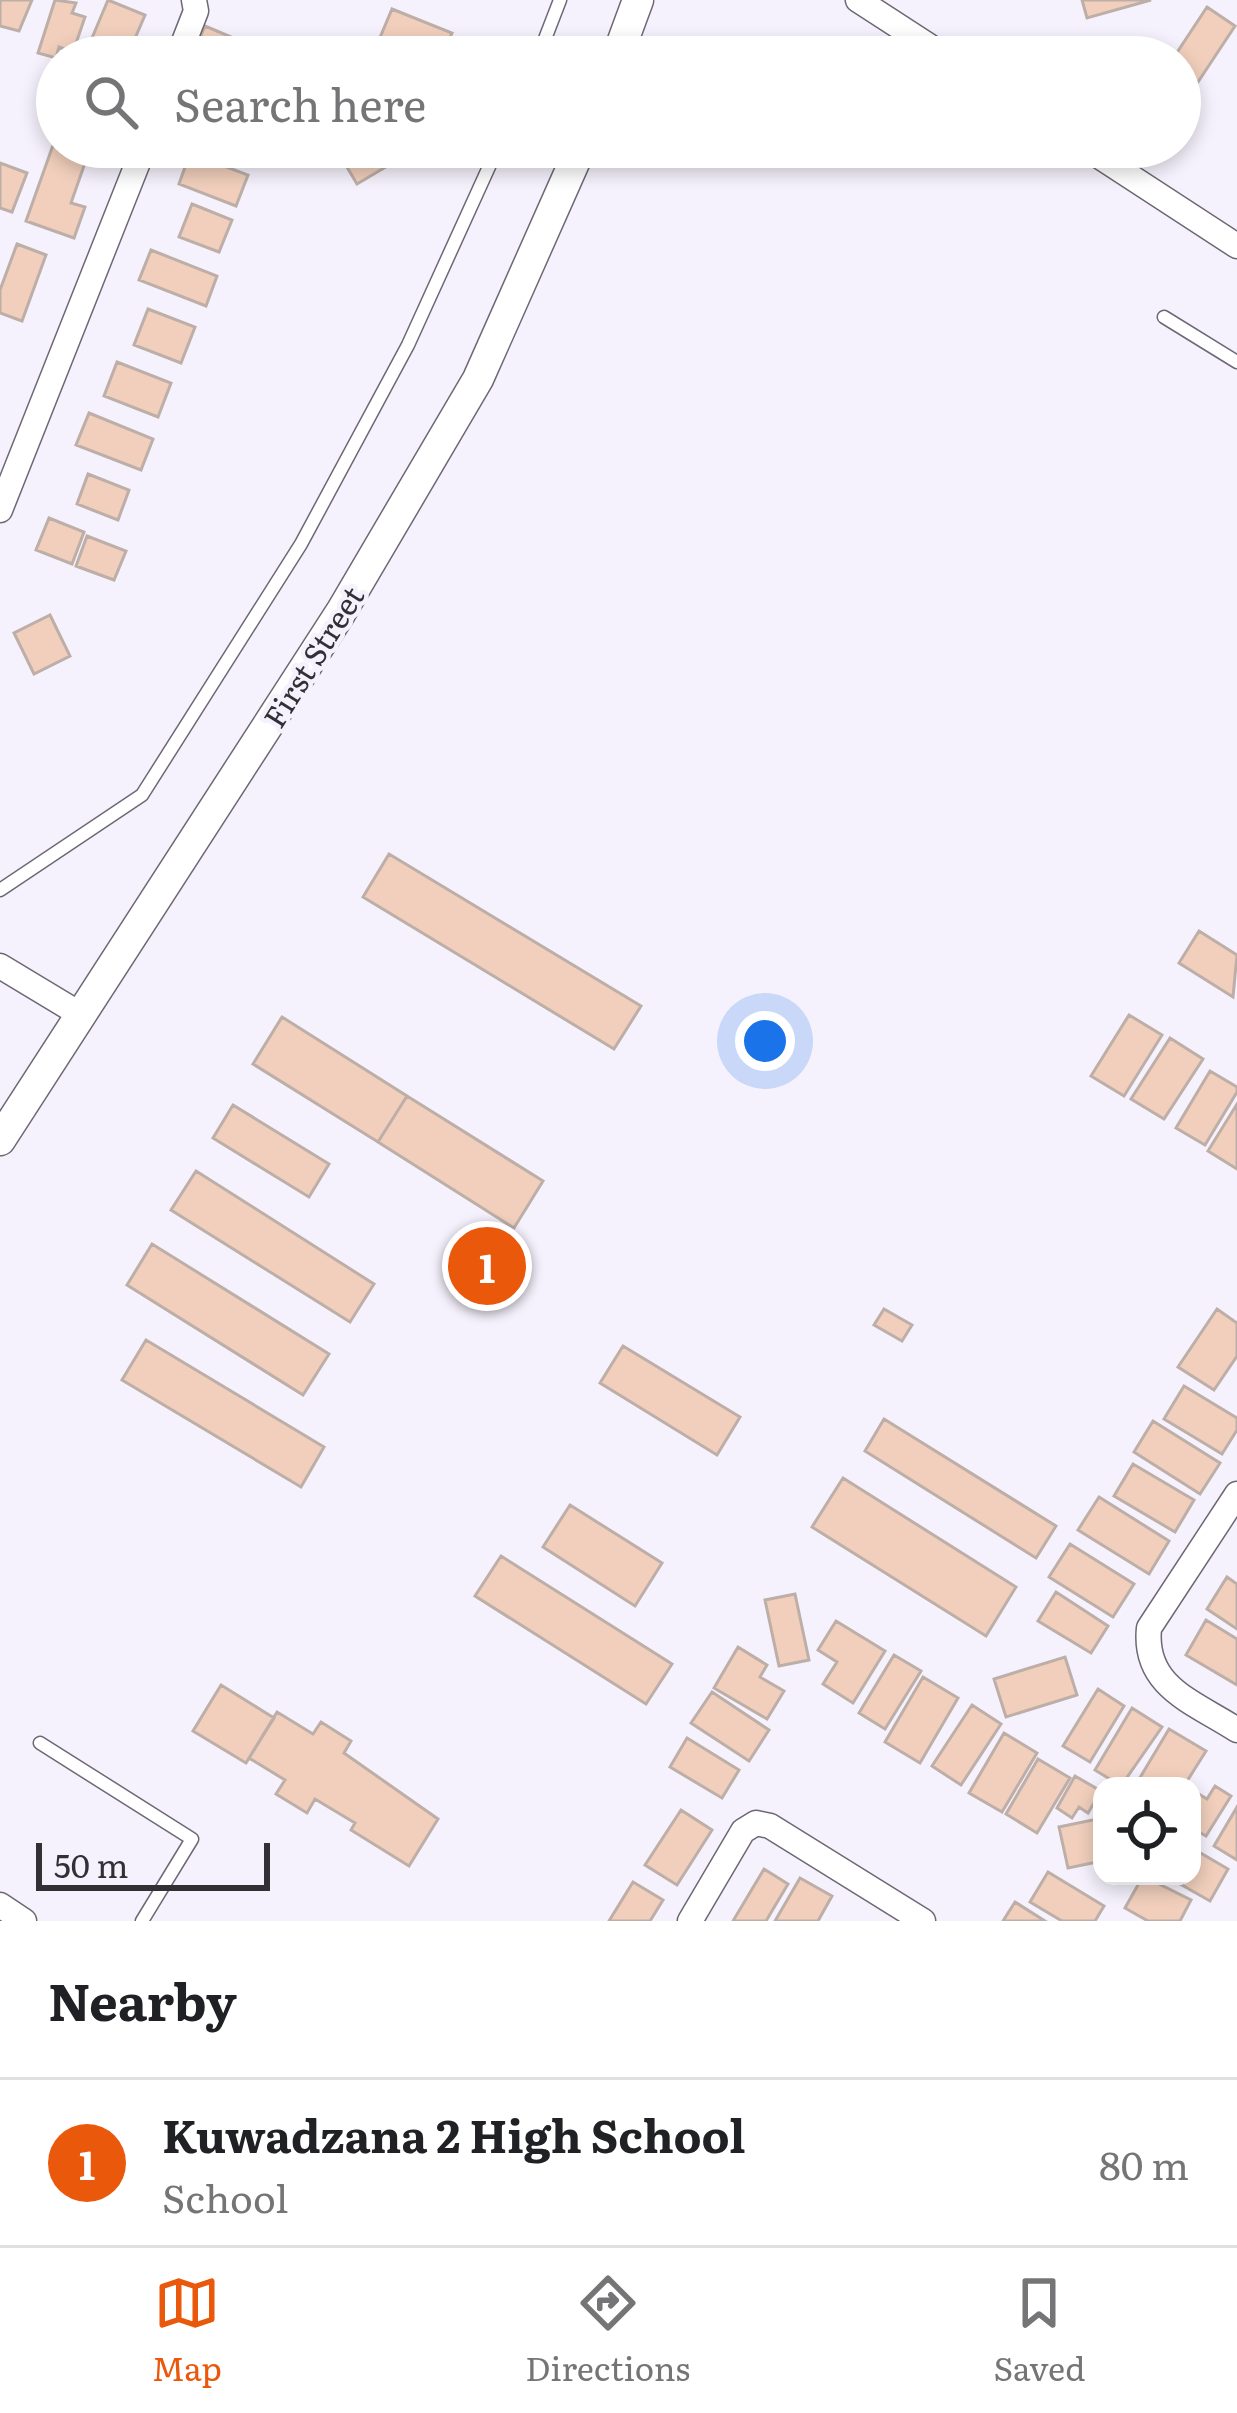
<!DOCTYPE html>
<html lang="en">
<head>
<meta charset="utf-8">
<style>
  :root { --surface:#fff; --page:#f6f6f6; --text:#202124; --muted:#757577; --line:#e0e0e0; --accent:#ea580c }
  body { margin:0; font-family:Literata,serif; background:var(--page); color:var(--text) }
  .controls { position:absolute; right:36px; bottom:36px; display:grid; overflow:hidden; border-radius:24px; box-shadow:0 6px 18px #0003 }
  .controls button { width:108px; height:108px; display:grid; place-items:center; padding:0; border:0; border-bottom:3px solid var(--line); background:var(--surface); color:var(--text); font:60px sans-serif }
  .scale { position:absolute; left:36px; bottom:30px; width:234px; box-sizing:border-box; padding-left:12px; border:6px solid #323035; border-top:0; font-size:33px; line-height:42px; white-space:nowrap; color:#323035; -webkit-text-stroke:9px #f6f2fd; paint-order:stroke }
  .you { position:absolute; left:765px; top:1041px; width:42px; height:42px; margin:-30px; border:9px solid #fff; border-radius:50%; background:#1a73e8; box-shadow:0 0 0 18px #1a73e833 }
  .badge { display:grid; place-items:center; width:78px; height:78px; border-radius:50%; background:var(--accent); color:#fff; font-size:39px; font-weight:700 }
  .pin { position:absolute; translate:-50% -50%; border:6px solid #fff; box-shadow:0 3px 12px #0006 }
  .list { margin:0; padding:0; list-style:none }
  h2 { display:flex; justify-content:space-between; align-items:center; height:156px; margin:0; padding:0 48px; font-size:51px }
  h2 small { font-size:39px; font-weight:400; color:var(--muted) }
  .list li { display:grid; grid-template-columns:78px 1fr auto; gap:36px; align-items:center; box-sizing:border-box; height:168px; padding:0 48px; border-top:3px solid var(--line) }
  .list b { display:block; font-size:45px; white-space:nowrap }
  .list p { margin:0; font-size:39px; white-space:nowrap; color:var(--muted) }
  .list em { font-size:39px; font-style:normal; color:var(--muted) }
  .icon { flex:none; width:66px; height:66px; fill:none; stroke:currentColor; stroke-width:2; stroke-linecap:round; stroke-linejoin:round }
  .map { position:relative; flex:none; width:1237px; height:1921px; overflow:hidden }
  .search { position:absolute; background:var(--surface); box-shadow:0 6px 18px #0003; left:36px; right:36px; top:36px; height:132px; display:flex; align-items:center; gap:30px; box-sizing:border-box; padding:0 42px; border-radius:66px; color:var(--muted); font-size:45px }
  .sheet { height:324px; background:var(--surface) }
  nav { display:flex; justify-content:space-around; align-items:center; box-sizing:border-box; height:168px; border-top:3px solid var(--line); background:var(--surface); font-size:33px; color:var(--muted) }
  nav a { display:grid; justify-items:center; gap:6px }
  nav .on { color:var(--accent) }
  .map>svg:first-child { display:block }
  .building { fill:#f1cfbc; stroke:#bdafa8; stroke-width:3 }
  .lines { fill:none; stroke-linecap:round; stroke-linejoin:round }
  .service-casing { stroke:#6d6874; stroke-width:15 }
  .minor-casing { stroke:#6d6874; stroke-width:27 }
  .tertiary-casing { stroke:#6d6874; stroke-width:33 }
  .service { stroke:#fff; stroke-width:12 }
  .minor { stroke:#fff; stroke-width:24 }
  .tertiary { stroke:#fff; stroke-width:30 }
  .labels { text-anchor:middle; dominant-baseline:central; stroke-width:9; stroke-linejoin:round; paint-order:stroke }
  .street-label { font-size:30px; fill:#323035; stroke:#f6f2fd }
</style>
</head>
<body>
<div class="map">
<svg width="1237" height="1921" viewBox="0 0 1237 1921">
  <rect width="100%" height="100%" fill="#f6f2fd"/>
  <path class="building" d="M0,0h32l-13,31 -19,-5z
    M55,0l21,3 -4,10 13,4 -12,35 -14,-5 -3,11 -18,-5z
    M108,0l37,15 -18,42h-43z
    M1082,0h69l-64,18z
    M1207,7l28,19 -39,59 -16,-10v-18h-6z
    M392,9l60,24 -10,24h-23l-40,-17z
    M205,26l31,13 -6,14 -31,-13z
    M57,134v13h50l-6,19 -15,-6 -15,43 14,4 -11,31 -48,-17z
    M335,147h43l11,18 -32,19z
    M190,153l58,22 -12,31 -57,-22z
    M0,163l27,10 -15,39 -12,-4z
    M192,204l40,16 -13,32 -40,-15z
    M17,244l29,11 -24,66 -22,-8v-23z
    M151,250l66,26 -11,30 -67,-26z
    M148,309l47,18 -14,36 -47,-18z
    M117,362l54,21 -13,34 -54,-21z
    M89,413l64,26 -12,31 -65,-25z
    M88,474l41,16 -11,30 -41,-16z
    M49,518l35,14 -12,32 -36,-14z
    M87,536l39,15 -12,29 -38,-14z
    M50,615l20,41 -36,18 -20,-41z
    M389,854l252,152 -27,43 -251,-152z
    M1199,931l38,24 -4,42 -54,-34z
    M1129,1015l33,20 -38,61 -33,-20z
    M282,1017l125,79 -29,46 -125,-78z
    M1170,1038l33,21 -39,60 -33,-20z
    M1210,1071l27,16v5l-32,53 -29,-17z
    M407,1096l136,85 -29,47 -136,-86z
    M1237,1104v65l-29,-18z
    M233,1105l96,59 -20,33 -96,-59z
    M196,1171l178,113 -24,38 -179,-112z
    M152,1244l177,110 -26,41 -176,-110z
    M884,1309l28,16 -10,16 -28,-16z
    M1217,1309l20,14v33l-23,34 -36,-23z
    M146,1340l178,107 -23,40 -179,-107z
    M623,1346l117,71 -23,38 -117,-72z
    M1184,1386l53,32v12l-15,24 -58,-35z
    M884,1419l172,107 -20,32 -171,-107z
    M1153,1421l67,42 -20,31 -66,-42z
    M1133,1464l61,36 -19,32 -61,-36z
    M843,1478l173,109 -30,49 -174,-109z
    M1099,1497l70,44 -20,33 -71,-44z
    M570,1505l92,58 -27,43 -92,-59z
    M1070,1544l64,40 -21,33 -64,-40z
    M501,1556l171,108 -26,40 -171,-108z
    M1227,1577l10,7v45l-30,-20z
    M1056,1592l52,34 -17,27 -53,-32z
    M795,1594l14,66 -30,6 -14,-66z
    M1206,1620l31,19v46l-51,-30z
    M836,1621l49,30 -32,52 -30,-19 14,-22 -19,-12z
    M738,1647l29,18 -7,12 24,14 -17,28 -53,-31z
    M894,1655l27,16 -36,58 -26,-16z
    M1065,1657l12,38 -71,22 -12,-38z
    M923,1677l35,21 -38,65 -35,-21z
    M221,1685l53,33 -28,45 -53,-32z
    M1098,1689l26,17 -34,56 -27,-16z
    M712,1692l57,38 -20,31 -58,-38z
    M972,1705l29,19 -40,61 -29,-19z
    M1132,1708l30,19 -41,59 -26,-16z
    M277,1712l36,22 8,-12 30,19 -7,12 94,66 -29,47 -58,-36 4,-7 -40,-24 -8,14 -31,-19 9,-14 -36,-22z
    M1169,1729l37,22 -22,35h-49z
    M1004,1733l33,20 -35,59 -33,-19z
    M687,1738l52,32 -17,28 -52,-31z
    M1038,1759l32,19 -33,55 -31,-19z
    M1075,1776l26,15 -13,22 -9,-6 -7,11 -15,-10z
    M1215,1786l16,10 -25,40 -14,-8v-38l15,9z
    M1237,1807v53l-23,-14z
    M681,1810l31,20 -35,55 -32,-20z
    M1102,1818v43l-34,7 -9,-41z
    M1192,1848l36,21 -18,32 -44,-25h26z
    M764,1869l24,15 -22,37h-33z
    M1048,1872l56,34 -9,15h-33l-32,-19z
    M1143,1876l48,24 -11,21h-32l-23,-13z
    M800,1878l32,18 -14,25h-43z
    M633,1882l30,18 -13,21h-41z
    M1015,1902l30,19h-42z"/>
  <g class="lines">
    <g class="service-casing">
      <path id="service" d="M538,57l22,-57
        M1164,317l73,45
        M0,890l142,-95 159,-251 107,-199 90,-198
        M40,1743l152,96 -50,82"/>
    </g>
    <g class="minor-casing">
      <path id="minor" d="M858,0l88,57
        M178,57l18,-46 -2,-11
        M1085,147l152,99
        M0,510l144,-363
        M0,966l83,50
        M1237,1494l-88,134c-6,59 45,74 88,102
        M0,1905l24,16
        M690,1921l53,-90 13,-8 14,3 153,95"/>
    </g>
    <g class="tertiary-casing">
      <path id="tertiary" d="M617,57l21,-57
        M0,1140l341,-528 137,-233 103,-232"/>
    </g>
    <use href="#service" class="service"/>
    <use href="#minor" class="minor"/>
    <use href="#tertiary" class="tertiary"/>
  </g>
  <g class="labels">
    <g class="street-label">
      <text transform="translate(312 656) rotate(-58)">First Street</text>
    </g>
  </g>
</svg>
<div class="controls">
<button><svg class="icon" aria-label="locate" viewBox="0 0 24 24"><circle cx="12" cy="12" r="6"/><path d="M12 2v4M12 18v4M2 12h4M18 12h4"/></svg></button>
</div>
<div class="scale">50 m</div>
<div class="you"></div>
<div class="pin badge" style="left:487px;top:1266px">1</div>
<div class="search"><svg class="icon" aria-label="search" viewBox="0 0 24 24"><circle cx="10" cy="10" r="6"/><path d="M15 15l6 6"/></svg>Search here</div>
</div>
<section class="sheet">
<h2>Nearby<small></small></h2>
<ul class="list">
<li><span class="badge">1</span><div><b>Kuwadzana 2 High School</b><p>School</p></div><em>80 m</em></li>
</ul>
</section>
<nav>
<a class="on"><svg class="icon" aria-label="map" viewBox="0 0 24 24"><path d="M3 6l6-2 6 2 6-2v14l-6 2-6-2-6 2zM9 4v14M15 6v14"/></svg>Map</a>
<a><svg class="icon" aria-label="directions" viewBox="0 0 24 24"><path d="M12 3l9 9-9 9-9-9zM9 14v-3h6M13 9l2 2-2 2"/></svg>Directions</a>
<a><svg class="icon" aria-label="saved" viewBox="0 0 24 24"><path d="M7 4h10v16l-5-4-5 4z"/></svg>Saved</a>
</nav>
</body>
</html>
